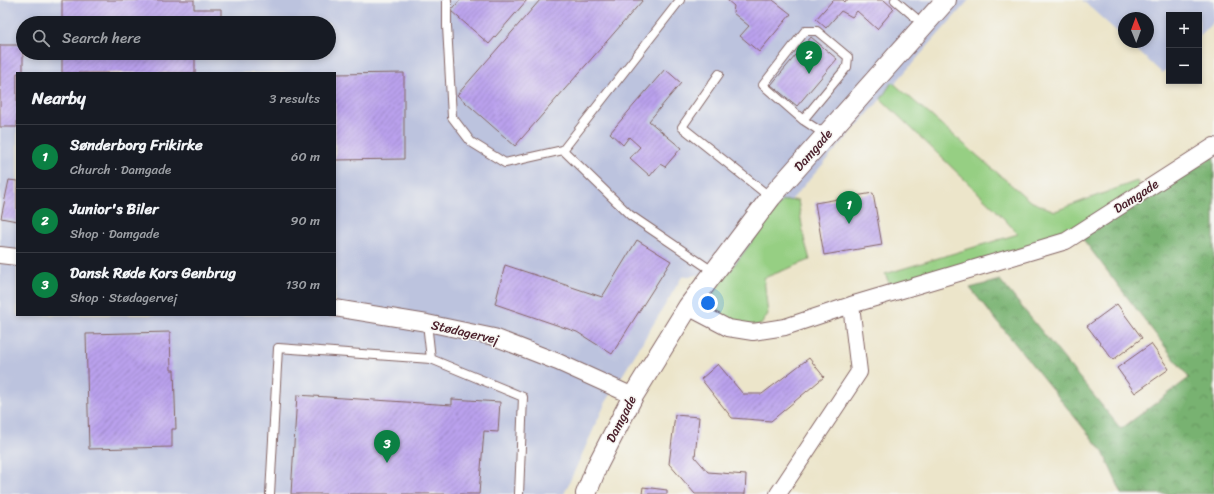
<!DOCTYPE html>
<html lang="en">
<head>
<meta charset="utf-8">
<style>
  :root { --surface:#171b24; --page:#242831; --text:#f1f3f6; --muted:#9ea1a6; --line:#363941; --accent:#0b8043 }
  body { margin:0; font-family:Sriracha,sans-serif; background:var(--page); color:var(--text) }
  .controls { position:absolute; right:12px; top:12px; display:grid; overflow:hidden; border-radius:0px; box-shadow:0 2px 6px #0003 }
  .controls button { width:36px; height:36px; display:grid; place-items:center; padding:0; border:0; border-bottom:1px solid var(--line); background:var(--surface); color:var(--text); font:20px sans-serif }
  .compass { position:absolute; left:1118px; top:12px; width:36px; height:36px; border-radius:50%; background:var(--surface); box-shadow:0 2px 6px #0003; rotate:359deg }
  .you { position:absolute; left:708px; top:303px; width:14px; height:14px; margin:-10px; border:3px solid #fff; border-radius:50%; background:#1a73e8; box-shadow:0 0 0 6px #1a73e833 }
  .badge { display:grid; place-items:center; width:26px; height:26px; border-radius:50%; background:var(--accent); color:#fff; font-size:13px; font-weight:700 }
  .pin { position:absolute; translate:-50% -33px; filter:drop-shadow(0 1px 2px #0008) }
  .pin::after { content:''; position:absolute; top:21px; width:14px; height:12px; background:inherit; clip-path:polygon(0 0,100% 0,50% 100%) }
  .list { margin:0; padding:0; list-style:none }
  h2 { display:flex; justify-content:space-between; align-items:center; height:52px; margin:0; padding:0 16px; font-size:17px }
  h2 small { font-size:13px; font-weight:400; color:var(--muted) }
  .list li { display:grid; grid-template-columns:26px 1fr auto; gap:12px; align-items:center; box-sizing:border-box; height:64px; padding:0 16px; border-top:1px solid var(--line) }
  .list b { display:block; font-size:15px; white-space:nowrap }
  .list p { margin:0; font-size:13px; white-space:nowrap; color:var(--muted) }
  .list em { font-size:13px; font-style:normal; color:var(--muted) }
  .icon { flex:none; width:22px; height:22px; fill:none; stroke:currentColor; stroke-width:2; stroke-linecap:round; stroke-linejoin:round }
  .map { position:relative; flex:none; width:1214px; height:494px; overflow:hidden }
  .search { position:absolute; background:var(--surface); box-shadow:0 2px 6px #0003; left:16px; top:16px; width:320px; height:44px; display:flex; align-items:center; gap:10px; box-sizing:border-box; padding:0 14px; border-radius:22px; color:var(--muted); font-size:15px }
  .panel { position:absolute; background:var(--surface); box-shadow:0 2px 6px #0003; left:16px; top:72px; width:320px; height:244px; border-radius:0px }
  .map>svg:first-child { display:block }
  .industrial { fill:#bcc3de; fill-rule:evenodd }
  .green { fill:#96cf83; stroke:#707757 }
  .forest { fill:url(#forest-crowns); stroke:#61684e }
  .building { fill:url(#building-hatch) }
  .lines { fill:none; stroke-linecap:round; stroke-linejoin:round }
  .service-casing { stroke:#836463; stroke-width:10 }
  .minor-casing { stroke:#836463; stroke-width:18 }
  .tertiary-casing { stroke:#836463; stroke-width:22 }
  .service { stroke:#fff; stroke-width:8 }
  .minor { stroke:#fff; stroke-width:16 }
  .tertiary { stroke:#fff; stroke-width:20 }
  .labels { text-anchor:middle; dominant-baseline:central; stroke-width:3; stroke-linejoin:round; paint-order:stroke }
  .street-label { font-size:13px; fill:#4a1f2b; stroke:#f6f6f2 }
</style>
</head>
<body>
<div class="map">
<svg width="1214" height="494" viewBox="0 0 1214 494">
  <defs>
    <pattern id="forest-crowns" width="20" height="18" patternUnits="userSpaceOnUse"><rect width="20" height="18" fill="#78b271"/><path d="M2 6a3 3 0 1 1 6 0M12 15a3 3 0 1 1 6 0" fill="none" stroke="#64905d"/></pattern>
    <pattern id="building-hatch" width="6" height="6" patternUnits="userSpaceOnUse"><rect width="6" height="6" fill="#baa1ed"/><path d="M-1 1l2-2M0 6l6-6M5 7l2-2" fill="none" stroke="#9983c0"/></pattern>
  </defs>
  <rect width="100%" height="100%" fill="#f6f6f2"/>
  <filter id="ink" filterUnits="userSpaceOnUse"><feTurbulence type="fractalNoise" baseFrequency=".025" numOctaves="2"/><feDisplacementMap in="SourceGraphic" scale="8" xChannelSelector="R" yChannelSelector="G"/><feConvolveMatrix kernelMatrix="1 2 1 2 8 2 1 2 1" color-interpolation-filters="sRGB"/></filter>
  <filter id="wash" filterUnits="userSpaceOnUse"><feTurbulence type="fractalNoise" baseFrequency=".012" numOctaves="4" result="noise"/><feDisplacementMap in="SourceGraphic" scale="16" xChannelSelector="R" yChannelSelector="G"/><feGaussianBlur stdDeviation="0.9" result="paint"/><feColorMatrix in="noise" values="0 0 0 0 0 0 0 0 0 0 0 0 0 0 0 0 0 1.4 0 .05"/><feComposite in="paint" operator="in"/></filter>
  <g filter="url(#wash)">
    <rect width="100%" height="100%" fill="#ece5ca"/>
    <path class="industrial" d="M0,0h969l-241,271 -46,6 -77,127 -41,90h-564zM23,23h306v30h-306zM17,73h318v242h-318z
      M1082,0h132v21l-15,16v-22h-30v52l-7,6 -34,-31h20v-24h-24v20z"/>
    <path class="green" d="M892,82l138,119 25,10 82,-30 4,8 -76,47 -175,49 -5,-11 133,-40 -23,-25 -114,-110z
      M798,200l6,38 6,22 -46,18 4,36 -7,11h-19l-34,-14 -1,-9 75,-101z"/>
    <path class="forest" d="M1214,156v338h-92l-19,-42 -133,-164 30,-8 121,149 68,-51 -107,-140z"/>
    <g id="blocks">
      <path class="building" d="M62,0h132v9h27v13l-159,1z
        M460,0h67l-38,44 -38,-33z
        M540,0h103l-128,146 -58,-51z
        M727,0h46l18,14 -32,38 -19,-16 9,-10 -16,-13 1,-7z
        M833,0h10l2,2 1,-2h38l10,9 -17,20 -20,-18 -5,6 -11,-6 -15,17 -10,-9z
        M811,37l26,22 -40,47 -26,-21z
        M0,45h23v28h-6v54h-17z
        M62,53h133v20h-133z
        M665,69l16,14 -32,38 32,27 -16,19 -5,-3 -10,12 -20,-18 10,-11 -11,-10 -6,8 -13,-12z
        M404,73v86l-69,1v-86z
        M9,180l8,1v40l-16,-3z
        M873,193l9,52 -58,10 -9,-52z
        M637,240l34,21 -59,93 -35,-22 -82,-28 10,-39 97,32z
        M1117,304l25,34 -29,22 -26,-34z
        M170,332l1,38h3l2,59h-4v18l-83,2 -3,-115z
        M1151,344l18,25 -34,24 -18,-25z
        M809,358l15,19 -53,44 -39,-3 -31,-39 17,-15 25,30h19z
        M297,395l155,10v-6l48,3 -2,30 -14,-1 -5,63h-188z
        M675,415l24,2 -4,40 13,15 38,3 -1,19h-50l-26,-30z
        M643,487l24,3v4h-25z"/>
    </g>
  </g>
  <g filter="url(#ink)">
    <use href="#blocks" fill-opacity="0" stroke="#836463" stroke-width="1"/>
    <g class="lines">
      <g class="service-casing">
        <path id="service" d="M447,0v26l5,91 19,25 34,21 58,-13 117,-150
          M895,0l29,25
          M719,74l-37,53 88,70
          M803,120l-40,-35 42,-54h12l31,26 -1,10 -44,53 23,15
          M563,150l67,65 84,57
          M427,323l4,36 92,38 -4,97
          M270,494l8,-146 153,11"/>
      </g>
      <g class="minor-casing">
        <path id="minor" d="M0,255l17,2
          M688,307l40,21 25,4 32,-5 66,-22 215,-64 148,-95
          M335,308l92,15 67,14 64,25 75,34
          M778,494l81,-122 -8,-67"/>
      </g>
      <g class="tertiary-casing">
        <path id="tertiary" d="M586,494l11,-28 36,-70 55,-89 83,-110 175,-197"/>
      </g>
      <use href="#service" class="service"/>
      <use href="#minor" class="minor"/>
      <use href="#tertiary" class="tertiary"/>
    </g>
  </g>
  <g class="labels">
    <g class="street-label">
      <text transform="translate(813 150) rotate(-49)">Damgade</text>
      <text transform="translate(1136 196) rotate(-33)">Damgade</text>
      <text transform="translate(465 332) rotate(13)">Stødagervej</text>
      <text transform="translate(621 419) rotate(-63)">Damgade</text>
    </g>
  </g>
</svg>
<div class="controls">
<button>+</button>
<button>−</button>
</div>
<svg class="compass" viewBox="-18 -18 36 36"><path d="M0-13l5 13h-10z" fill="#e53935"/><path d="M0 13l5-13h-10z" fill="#9ea1a6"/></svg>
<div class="you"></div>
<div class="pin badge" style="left:849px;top:224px">1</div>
<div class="pin badge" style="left:809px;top:74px">2</div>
<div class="pin badge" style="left:387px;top:463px">3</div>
<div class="search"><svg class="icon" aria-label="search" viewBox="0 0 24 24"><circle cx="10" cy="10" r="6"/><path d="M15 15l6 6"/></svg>Search here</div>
<section class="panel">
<h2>Nearby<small>3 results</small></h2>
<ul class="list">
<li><span class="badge">1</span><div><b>Sønderborg Frikirke</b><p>Church · Damgade</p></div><em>60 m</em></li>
<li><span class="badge">2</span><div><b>Junior's Biler</b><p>Shop · Damgade</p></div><em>90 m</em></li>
<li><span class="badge">3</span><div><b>Dansk Røde Kors Genbrug</b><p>Shop · Stødagervej</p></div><em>130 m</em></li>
</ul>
</section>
</div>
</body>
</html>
